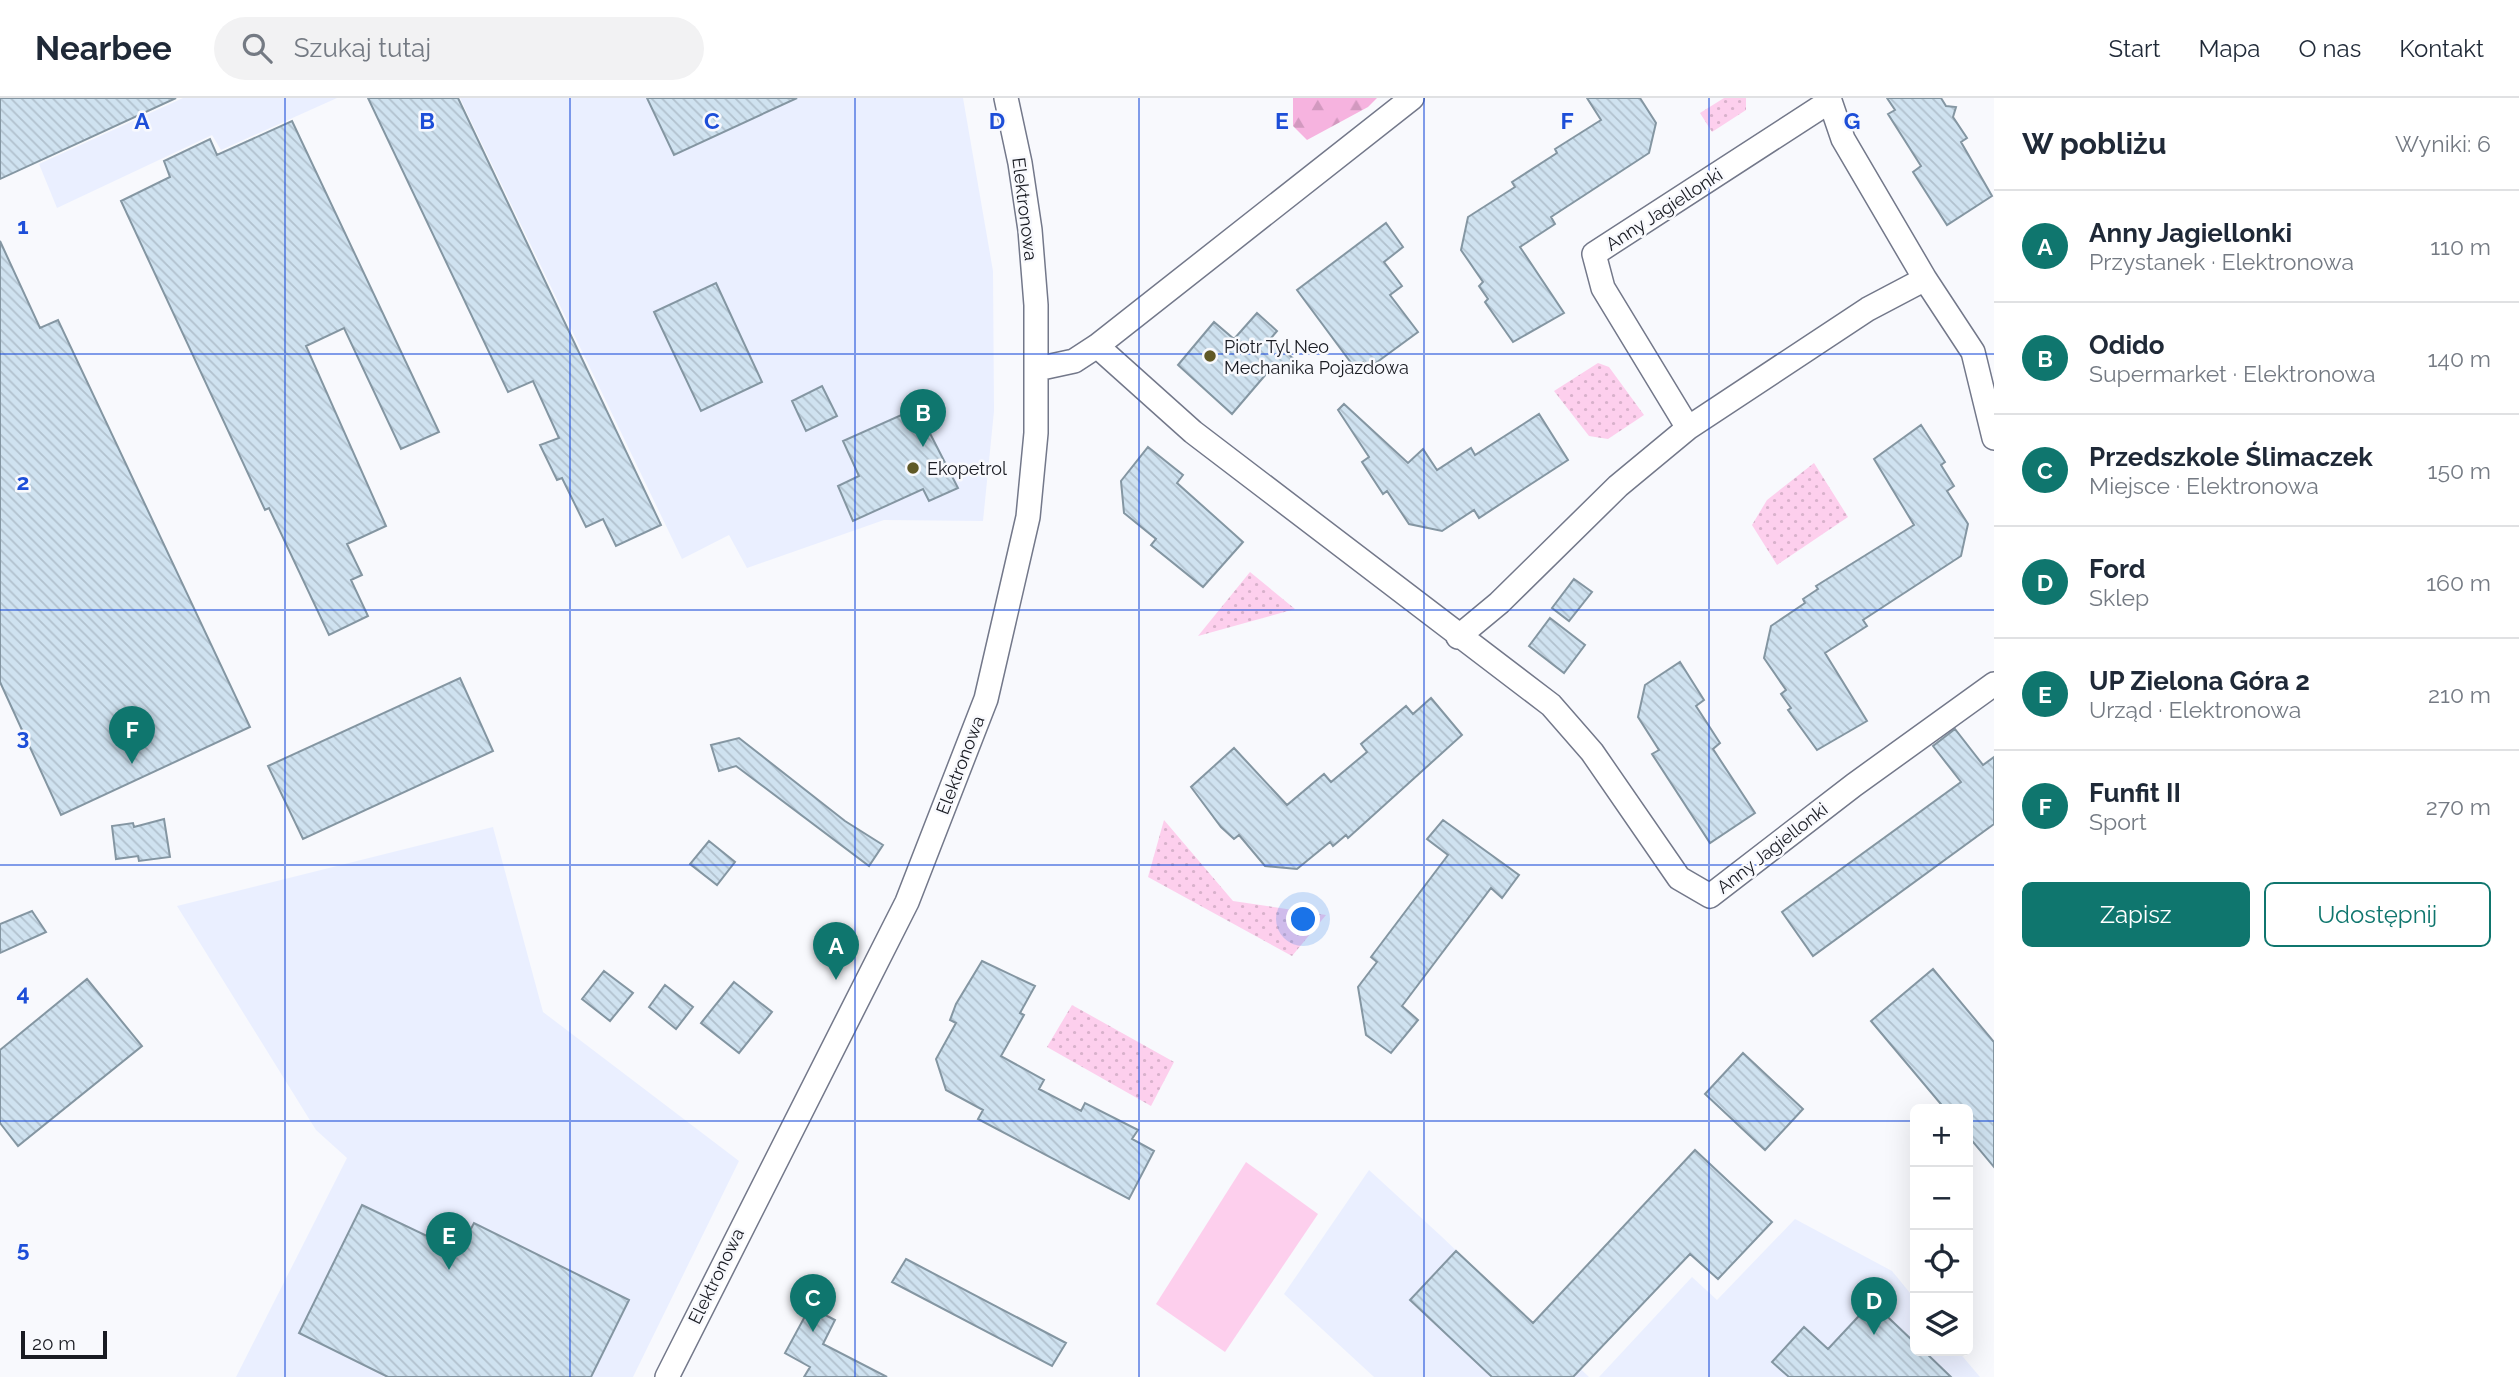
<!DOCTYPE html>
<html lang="pl">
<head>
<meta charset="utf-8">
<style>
  :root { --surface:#fff; --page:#f2f2f3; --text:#1f2937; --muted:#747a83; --line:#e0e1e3; --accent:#0f766e }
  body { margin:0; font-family:Raleway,sans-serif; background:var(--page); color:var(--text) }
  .controls { position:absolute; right:21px; bottom:21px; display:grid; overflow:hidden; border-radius:10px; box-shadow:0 7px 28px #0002 }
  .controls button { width:63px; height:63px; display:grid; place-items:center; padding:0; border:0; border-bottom:2px solid var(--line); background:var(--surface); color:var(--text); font:35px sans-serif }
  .scale { position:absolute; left:21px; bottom:18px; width:86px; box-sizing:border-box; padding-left:7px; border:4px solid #191b22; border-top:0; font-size:19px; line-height:24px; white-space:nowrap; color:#191b22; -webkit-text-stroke:5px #f8f9fd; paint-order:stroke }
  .you { position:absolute; left:1304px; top:822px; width:24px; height:24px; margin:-18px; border:5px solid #fff; border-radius:50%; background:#1a73e8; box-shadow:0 0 0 10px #1a73e833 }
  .badge { display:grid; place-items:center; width:46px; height:46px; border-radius:50%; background:var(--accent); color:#fff; font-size:23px; font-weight:700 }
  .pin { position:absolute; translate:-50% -58px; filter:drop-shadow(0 2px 4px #0008) }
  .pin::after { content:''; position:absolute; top:37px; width:24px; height:21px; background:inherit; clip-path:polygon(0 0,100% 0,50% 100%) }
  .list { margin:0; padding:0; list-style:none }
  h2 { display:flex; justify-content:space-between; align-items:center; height:91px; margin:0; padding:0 28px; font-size:30px }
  h2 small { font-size:23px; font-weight:400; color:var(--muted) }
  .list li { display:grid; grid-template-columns:46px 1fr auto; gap:21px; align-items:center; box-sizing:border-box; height:112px; padding:0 28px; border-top:2px solid var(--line) }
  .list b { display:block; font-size:26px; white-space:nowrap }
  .list p { margin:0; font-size:23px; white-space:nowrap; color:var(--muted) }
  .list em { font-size:23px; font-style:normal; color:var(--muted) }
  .actions { display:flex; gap:14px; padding:21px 28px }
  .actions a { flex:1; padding:16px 0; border:2px solid var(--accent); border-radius:10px; text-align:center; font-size:24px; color:var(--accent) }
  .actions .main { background:var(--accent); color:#fff }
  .icon { flex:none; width:38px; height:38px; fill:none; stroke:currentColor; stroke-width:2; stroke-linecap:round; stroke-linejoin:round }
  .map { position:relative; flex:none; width:1994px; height:1279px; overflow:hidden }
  header { display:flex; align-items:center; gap:42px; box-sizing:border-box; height:98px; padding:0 35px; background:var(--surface); border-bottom:2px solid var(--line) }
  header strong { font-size:33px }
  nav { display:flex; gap:38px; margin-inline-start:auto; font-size:24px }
  .search { width:490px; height:63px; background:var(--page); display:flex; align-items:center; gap:18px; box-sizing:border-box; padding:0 24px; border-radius:38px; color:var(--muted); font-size:26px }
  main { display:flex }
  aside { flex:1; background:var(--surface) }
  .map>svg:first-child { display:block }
  .built { fill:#eaefff }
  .grass { fill:url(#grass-dots) }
  .forest { fill:url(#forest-firs) }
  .pitch { fill:#fdcfed }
  .building { fill:url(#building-back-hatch); stroke:#8496a2; stroke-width:2 }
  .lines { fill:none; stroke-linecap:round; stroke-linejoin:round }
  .street-casing { stroke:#73788a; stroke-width:26 }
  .street { stroke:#fff; stroke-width:23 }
  .grid { fill:none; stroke:#1d4ed8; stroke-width:2; stroke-opacity:0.55 }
  .poi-dot { fill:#605926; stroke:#f8f9fd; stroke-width:2.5 }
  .labels { text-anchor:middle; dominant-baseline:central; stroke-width:5; stroke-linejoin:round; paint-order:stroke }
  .street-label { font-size:18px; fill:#191b22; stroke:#f8f9fd }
  .poi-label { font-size:18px; fill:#191b22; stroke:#f8f9fd; text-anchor:start }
  .grid-label { font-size:23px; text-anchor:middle; font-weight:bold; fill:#1d4ed8; stroke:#f8f9fd; stroke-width:5; stroke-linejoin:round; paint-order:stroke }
</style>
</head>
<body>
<header>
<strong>Nearbee</strong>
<div class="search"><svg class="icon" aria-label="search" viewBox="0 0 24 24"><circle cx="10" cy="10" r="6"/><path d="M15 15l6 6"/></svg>Szukaj tutaj</div>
<nav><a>Start</a><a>Mapa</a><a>O nas</a><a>Kontakt</a></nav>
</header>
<main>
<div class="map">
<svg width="1994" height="1279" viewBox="0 0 1994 1279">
  <defs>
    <pattern id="grass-dots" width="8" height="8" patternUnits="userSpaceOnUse" patternTransform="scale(1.75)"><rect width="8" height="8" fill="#fdcfed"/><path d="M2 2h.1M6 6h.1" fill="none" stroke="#d8b1cb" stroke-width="1.8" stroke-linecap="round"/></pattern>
    <pattern id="forest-firs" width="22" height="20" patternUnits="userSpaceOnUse" patternTransform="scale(1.75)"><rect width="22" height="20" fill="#f6b3df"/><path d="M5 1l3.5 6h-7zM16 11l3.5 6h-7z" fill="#d299bf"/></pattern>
    <pattern id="building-back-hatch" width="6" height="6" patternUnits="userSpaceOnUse" patternTransform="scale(1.75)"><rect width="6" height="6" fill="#cfe2f0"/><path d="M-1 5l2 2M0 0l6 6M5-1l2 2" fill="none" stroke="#b1c1ce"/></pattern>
  </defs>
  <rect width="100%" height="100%" fill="#f8f9fd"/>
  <path class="built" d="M183,0h154l-116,52 -9,-15 -155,73 -18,-44z
    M460,0h503l30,173 1,140 -11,110 -99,-1 -137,48 -18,-33 -47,24z
    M493,729l50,185 196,149 -106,216h-397l111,-219 -31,-28 -139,-224z
    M1369,1072l72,66 148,141h-215l-90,-83z
    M1795,1121l97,52 23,28v52h43l22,26h-381l93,-100 25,23z"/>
  <path class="grass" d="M1724,0h22v12l-34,22 -12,-19z
    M1598,265l11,4 35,48 -36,24 -19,-3 -35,-45z
    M1814,365l34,54 -71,48 -25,-40 15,-25z
    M1250,474l45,37 -97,27z
    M1164,722l69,81 93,14 -34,41 -144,-79z
    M1072,907l102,57 -23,44 -104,-59z"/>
  <path class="forest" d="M1293,0h84l-9,9 -61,33 -14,-14z"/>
  <path class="pitch" d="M1246,1064l72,52 -93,138 -69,-48z"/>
  <path class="building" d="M0,0h176l-176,81z
    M368,0h90l203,427 -45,21 -13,-27 -17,8 -24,-49 -5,2 -17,-35 19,-7 -26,-57 -25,11z
    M647,0h150l-123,57z
    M1587,0h53l16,25 -7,30 -98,64 4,7 -35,23 44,66 -51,29 -28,-40 3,-3 -9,-13 4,-4 -22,-32 7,-33 47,-30 -3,-5 45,-29 -2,-4 46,-29z
    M1887,0h54l5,8 10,1 -3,10 14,21 -6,4 31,54 -45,29 -34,-53 8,-6 -33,-52 7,-4z
    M292,23l147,311 -38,17 -57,-121 -38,18 80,180 -39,18 15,31 -11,5 17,36 -39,19 -60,-127 -4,2 -144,-309 49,-24 -6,-16 46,-22 7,16z
    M1386,125l17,24 -19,15 18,24 -12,9 28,37 -49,36 -6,-6 -8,6 -58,-78z
    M0,143l40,87 18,-8 192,407 -189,88 -61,-133z
    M716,185l46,99 -61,29 -47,-99z
    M1257,215l20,18 -6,7 29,27 -33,8 -35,41 -54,-49 36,-43 20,17z
    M822,288l15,30 -31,15 -14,-30z
    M1344,306l64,59 15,-14 14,21 34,-22 4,7 64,-41 29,46 -89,58 -5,-8 -32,21 -33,-7 -22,-33 -4,3 -21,-32 7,-5 -31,-47z
    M917,310l41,80 -29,13 -6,-12 -70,32 -15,-35 21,-10 -16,-35z
    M1921,327l24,37 -4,3 13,21 -7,5 21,33 -7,32 -98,64 4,6 -42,27 42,68 -50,29 -29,-40 3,-2 -10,-14 5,-4 -22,-32 7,-32 34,-23 -2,-4 15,-10 -2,-3 98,-61 -40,-66z
    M1148,349l35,28 -6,8 66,59 -40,45 -52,-42 5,-6 -32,-26 -3,-32z
    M1574,481l18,13 -23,29 -17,-13z
    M1550,520l35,27 -21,28 -35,-27z
    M1680,564l24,38 -8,6 24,37 -7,6 42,64 -45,30 -58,-89 7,-4 -21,-33 7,-32z
    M460,580l33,73 -190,88 -35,-73z
    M1431,600l31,37 -114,103 -2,-3 -13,11 -3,-4 -33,27 -32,-3 -26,-31 -5,4 -13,-12 -30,-40 43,-39 53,57 37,-31 7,8 36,-30 -6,-8 45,-38 7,8z
    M1955,631l28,36 11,-8v67l-181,132 -31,-44 179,-130 -28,-36z
    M739,640l106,83 38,24 -14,21 -133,-100 -17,5 -8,-26z
    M164,721l6,38 -31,4 -1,-5 -22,3 -4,-33 21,-3 1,4z
    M1443,722l76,55 -17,23 -11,-10 -89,118 16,14 -27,33 -25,-18 -8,-48 19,-25 -6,-5 77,-102 -21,-16z
    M709,743l26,21 -18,23 -27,-21z
    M32,813l14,21 -46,21v-29z
    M982,863l53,25 -15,27 4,2 -23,41 43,24 -5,9 42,22 4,-8 53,27 -6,9 22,12 -25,48 -151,-80 5,-9 -37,-20 -10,-31 20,-36 -6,-3 6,-16z
    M1933,871l61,73v125l-26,-31v-27h-23l-74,-88z
    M604,873l29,22 -23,28 -28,-22z
    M87,881l55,67 -124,100 -18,-23v-73z
    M734,884l38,30 -33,41 -38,-30z
    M665,887l28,22 -17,22 -27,-22z
    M1743,955l60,56 -38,41 -60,-56z
    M1695,1052l77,72 -54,57 -28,-25 -117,123h-81l-82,-77 46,-49 77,72z
    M362,1107l69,33 6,-13 28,15 9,-17 155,77 -38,77h-203l-89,-44z
    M906,1161l160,84 -14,23 -160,-84z
    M1872,1204l43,41v8h9l27,26h-162l-17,-15 32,-35 24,22z
    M810,1209l25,13 -12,24 64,33h-83l6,-10 -25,-14z"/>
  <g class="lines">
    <g class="street-casing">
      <path id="street" d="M1829,0l14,41 82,140 48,73 21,86
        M1097,248l96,86 358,273 41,47 87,126 31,18 144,-111 140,-101
        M1037,271l37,-8 23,-15 315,-248
        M1688,330l-85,-140 -9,-34 236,-153
        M1458,539l41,-34 119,-117 70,-58 180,-119 57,-30
        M667,1279l240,-475 79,-203 42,-182 8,-84v-128l-6,-75 -10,-67 -14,-65"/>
    </g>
    <use href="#street" class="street"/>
  </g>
  <path class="grid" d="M285,0v1279M570,0v1279M855,0v1279M1139,0v1279M1424,0v1279M1709,0v1279M0,256h1994M0,512h1994M0,767h1994M0,1023h1915M1968,1023h26"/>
  <g class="poi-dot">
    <circle cx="1210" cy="258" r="7"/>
    <circle cx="913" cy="370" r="7"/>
  </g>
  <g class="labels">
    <g class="street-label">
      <text transform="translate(1025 111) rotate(83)">Elektronowa</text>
      <text transform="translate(1664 111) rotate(-33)">Anny Jagiellonki</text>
      <text transform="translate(960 667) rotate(-69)">Elektronowa</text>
      <text transform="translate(1772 750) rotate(-38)">Anny Jagiellonki</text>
      <text transform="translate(716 1178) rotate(-64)">Elektronowa</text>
    </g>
    <g class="poi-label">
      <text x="1224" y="248">Piotr Tyl Neo<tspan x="1224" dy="21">Mechanika Pojazdowa</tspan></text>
      <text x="927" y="370">Ekopetrol</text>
    </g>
  </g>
  <g class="grid-label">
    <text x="142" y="31">A</text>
    <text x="427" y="31">B</text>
    <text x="712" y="31">C</text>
    <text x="997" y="31">D</text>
    <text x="1282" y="31">E</text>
    <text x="1567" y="31">F</text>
    <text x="1852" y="31">G</text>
    <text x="23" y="136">1</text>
    <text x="23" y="392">2</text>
    <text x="23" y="647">3</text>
    <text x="23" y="903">4</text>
    <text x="23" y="1159">5</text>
  </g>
</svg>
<div class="controls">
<button>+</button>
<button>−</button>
<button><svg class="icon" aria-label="locate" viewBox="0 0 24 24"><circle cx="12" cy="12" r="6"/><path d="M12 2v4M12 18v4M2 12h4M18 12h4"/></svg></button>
<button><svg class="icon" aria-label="layers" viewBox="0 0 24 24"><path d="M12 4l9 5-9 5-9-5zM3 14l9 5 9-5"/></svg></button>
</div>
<div class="scale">20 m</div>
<div class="you"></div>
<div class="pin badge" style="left:836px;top:882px">A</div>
<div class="pin badge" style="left:923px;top:349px">B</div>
<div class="pin badge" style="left:813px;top:1234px">C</div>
<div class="pin badge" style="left:1874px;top:1237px">D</div>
<div class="pin badge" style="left:449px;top:1172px">E</div>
<div class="pin badge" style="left:132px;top:666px">F</div>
</div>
<aside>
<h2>W pobliżu<small>Wyniki: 6</small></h2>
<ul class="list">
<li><span class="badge">A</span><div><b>Anny Jagiellonki</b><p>Przystanek · Elektronowa</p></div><em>110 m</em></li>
<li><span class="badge">B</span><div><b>Odido</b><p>Supermarket · Elektronowa</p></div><em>140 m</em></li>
<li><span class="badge">C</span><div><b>Przedszkole Ślimaczek</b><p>Miejsce · Elektronowa</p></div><em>150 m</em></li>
<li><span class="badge">D</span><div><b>Ford</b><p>Sklep</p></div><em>160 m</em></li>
<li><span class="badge">E</span><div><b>UP Zielona Góra 2</b><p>Urząd · Elektronowa</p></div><em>210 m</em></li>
<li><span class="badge">F</span><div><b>Funfit II</b><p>Sport</p></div><em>270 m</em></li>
</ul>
<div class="actions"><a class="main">Zapisz</a><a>Udostępnij</a></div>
</aside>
</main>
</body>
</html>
